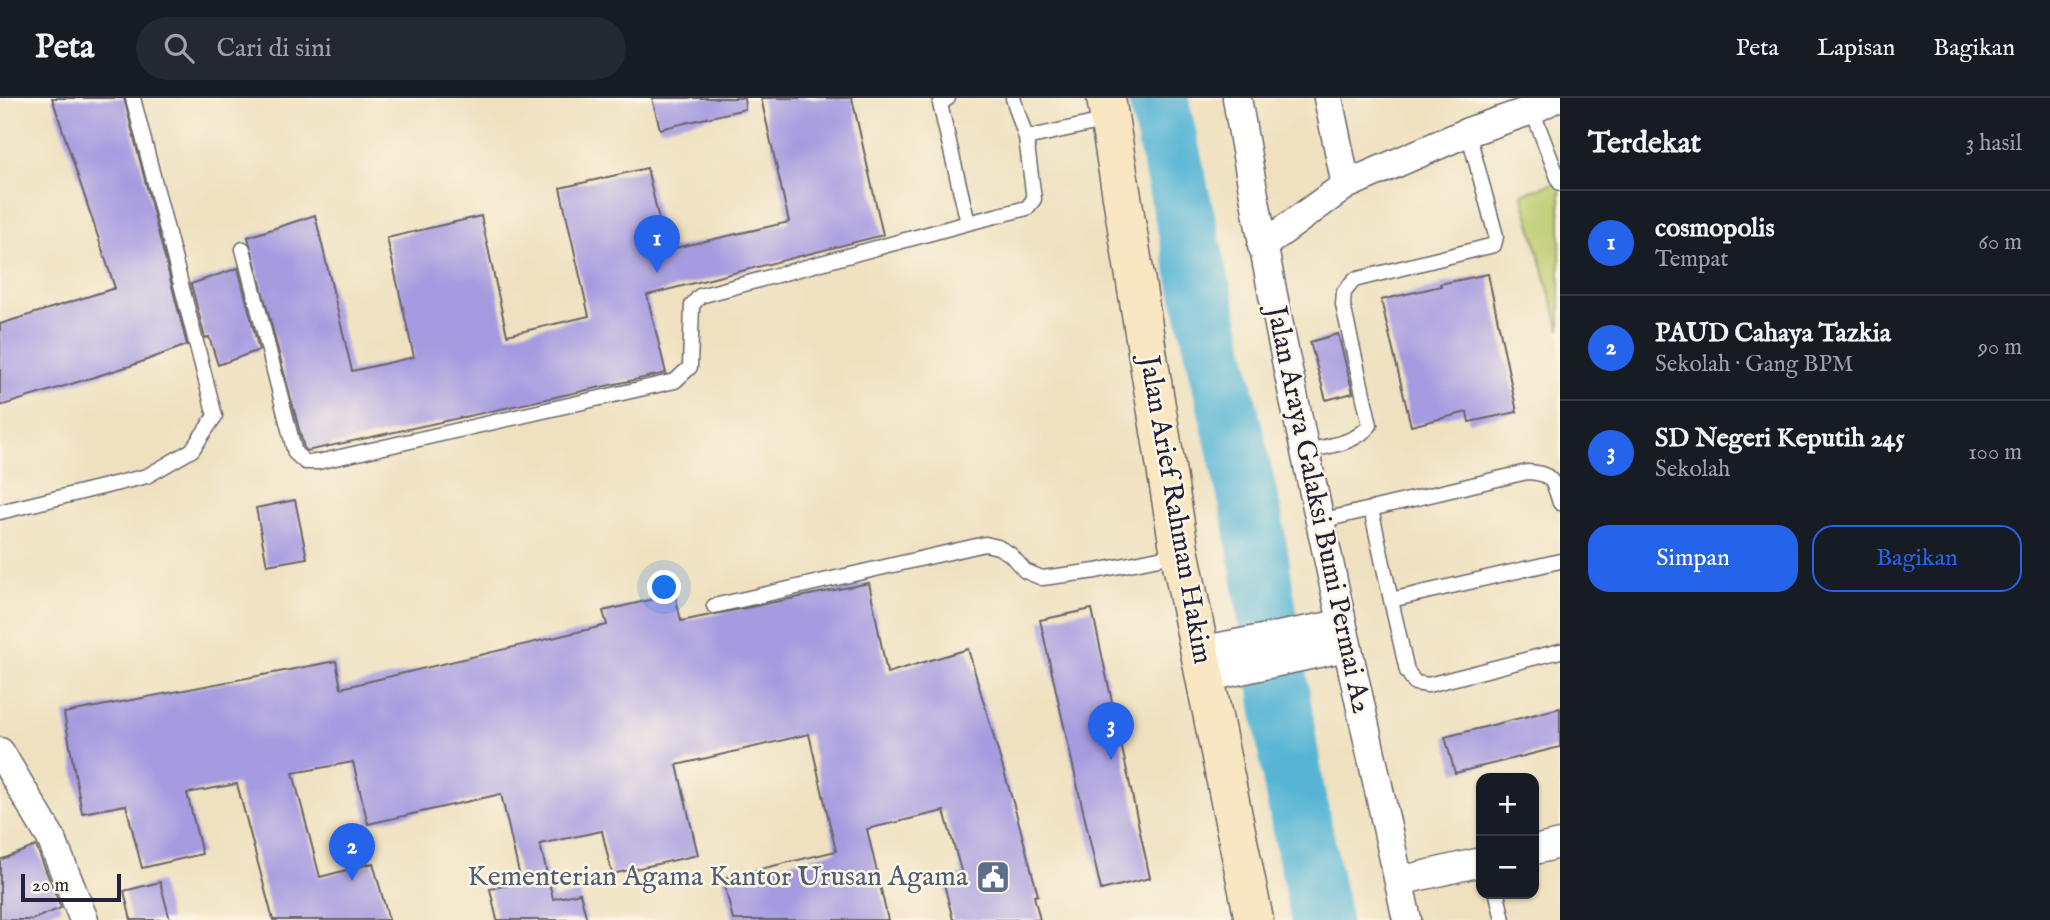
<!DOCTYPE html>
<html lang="id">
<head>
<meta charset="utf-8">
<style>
  :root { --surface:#171b24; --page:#242831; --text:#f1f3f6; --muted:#9ea1a6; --line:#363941; --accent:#2563eb }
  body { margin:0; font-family:"IM FELL English",serif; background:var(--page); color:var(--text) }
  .controls { position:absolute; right:21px; bottom:21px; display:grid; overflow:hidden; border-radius:14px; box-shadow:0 2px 5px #0004 }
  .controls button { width:63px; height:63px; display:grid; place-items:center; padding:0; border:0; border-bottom:2px solid var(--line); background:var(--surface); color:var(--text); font:35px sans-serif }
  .scale { position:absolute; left:21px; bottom:18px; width:100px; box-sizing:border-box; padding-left:7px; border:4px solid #22223b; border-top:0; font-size:19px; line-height:24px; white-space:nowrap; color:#22223b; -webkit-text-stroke:5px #fcf5e5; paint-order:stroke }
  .you { position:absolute; left:665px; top:490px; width:24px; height:24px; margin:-18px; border:5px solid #fff; border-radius:50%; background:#1a73e8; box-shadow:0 0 0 10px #1a73e833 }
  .badge { display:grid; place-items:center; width:46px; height:46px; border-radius:50%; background:var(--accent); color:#fff; font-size:23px; font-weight:700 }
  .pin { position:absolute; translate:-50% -58px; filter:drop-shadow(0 2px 4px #0008) }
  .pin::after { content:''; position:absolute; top:37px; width:24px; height:21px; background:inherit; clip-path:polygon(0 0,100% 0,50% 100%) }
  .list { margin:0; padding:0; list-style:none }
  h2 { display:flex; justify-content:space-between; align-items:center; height:91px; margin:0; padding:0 28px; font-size:30px }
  h2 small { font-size:23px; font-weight:400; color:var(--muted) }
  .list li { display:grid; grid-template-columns:46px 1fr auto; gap:21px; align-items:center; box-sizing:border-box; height:105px; padding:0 28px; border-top:2px solid var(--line) }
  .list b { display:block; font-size:26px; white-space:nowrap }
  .list p { margin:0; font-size:23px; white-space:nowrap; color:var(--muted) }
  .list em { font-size:23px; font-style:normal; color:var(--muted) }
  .actions { display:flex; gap:14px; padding:21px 28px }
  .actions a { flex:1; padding:16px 0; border:2px solid var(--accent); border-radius:21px; text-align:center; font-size:24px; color:var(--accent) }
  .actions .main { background:var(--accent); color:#fff }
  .icon { flex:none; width:38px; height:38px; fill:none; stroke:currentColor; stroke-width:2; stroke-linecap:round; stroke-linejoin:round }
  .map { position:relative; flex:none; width:1560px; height:822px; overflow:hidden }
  header { display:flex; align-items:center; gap:42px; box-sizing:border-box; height:98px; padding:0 35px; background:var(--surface); border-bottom:2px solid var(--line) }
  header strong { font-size:33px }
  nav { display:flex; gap:38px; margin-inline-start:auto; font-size:24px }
  .search { width:490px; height:63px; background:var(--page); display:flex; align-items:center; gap:18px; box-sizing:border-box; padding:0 24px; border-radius:38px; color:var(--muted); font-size:26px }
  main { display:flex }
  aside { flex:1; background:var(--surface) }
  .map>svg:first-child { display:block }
  .grass { fill:#baca6d; stroke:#6e7654; stroke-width:2 }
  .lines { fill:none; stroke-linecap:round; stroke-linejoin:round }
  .river { stroke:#56b5d5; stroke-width:60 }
  .building { fill:#a69be0 }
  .lane-casing { stroke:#6a656a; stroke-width:17 }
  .street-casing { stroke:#6a656a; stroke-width:31 }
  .secondary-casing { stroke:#6a656a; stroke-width:41 }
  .lane { stroke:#fff; stroke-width:14 }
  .street { stroke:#fff; stroke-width:28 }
  .secondary { stroke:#f9e7c3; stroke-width:38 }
  .labels { text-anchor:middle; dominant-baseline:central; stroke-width:5; stroke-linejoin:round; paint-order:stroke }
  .street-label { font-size:28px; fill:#22223b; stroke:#fcf5e5 }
  .service-label { font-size:28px; fill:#4e5e75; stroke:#fcf5e5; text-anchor:end }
</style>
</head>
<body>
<header>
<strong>Peta</strong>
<div class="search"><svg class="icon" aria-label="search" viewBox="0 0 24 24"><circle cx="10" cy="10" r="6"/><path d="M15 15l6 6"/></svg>Cari di sini</div>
<nav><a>Peta</a><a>Lapisan</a><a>Bagikan</a></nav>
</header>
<main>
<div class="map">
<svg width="1560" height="822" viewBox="0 0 1560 822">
  <rect width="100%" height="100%" fill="#fcf5e5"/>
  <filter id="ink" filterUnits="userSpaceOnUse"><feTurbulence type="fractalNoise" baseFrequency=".0143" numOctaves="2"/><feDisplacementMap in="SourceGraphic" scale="14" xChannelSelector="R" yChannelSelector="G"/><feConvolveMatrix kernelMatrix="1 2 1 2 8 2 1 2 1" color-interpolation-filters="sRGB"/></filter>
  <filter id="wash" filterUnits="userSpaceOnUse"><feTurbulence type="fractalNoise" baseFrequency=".00686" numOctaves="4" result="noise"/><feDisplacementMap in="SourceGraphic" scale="28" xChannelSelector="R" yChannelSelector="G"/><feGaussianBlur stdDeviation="1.57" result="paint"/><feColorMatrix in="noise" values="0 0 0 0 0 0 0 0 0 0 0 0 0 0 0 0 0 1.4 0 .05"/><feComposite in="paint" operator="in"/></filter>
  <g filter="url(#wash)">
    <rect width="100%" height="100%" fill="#efe1c0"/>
    <path class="grass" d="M1560,83v149l-38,-136z"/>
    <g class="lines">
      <path class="river" d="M1158,0l95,423 41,267 27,132"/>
    </g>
    <g id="blocks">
      <path class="building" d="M52,0h72l63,247 -54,20 -133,41v-82l115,-36z
        M652,0h92l1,11 -85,20z
        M761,0h91l31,137 -236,60 19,78 -359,78 -3,-3 -56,-211 67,-22 37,156 62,-14 -27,-119 94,-22 26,119 82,-19 -29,-128 87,-20 19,82 123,-28z
        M238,170l21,82 -41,15 -9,-28 -4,1 -14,-54z
        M1488,176l29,138 -48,10 -2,-10 -56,14 -30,-126 60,-14 -1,-2z
        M1338,236l15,59 -27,7 -16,-58z
        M295,402l12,58 -40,7 -11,-57z
        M869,485l18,90 81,-24 49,167 21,79 -4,1 6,24h-87l-10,-40 19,-6 -18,-63 -77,18 21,91h-155l-10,-42 113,-27 -27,-117 -132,31 21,90 -86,19 -10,-43 -62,13 13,55 27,-6 7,27h-90l-7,-31 31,-7 -20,-88 -133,30 -15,-62 -60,11 27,104 53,-14 16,57h-116l-36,-136 -50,9 15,61 -60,14 -16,-63 -44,8 -18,-100 272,-52 5,27 266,-63 -4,-14 72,-17 6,27z
        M1092,511l58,269 -49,12 -61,-270z
        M1560,610v39l-105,26 -10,-36z
        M36,748l25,62 -30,12h-31v-60z
        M160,784l10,38h-39l-7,-29z"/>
    </g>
  </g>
  <g filter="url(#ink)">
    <use href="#blocks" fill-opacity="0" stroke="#6a656a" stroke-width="2"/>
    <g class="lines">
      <g class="lane-casing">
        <path id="lane" d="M1013,0l13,40 82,-18
          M1532,12l28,73
          M968,125l59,-15 7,-9 -8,-61
          M243,151l52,204 10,9h13l357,-81 15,-14 2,-62 8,-9 268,-73 -28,-119 8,-6
          M1306,353c22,-5 49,-7 64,-26l-27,-120 1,-13 10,-12 140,-35 2,-9 -28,-104
          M1371,411l20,91
          M0,414l147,-36 45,-26 23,-34 -82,-318
          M1320,423l207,-49c26,1 26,9 33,31
          M1560,463l-169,39 16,71 8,12 13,2 132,-34
          M714,508l271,-62 13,3 12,7 15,17 17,7 54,-7 82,-17
          M1497,796l6,26"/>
      </g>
      <g class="street-casing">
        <path id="street" d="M1237,0c46,276 112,548 170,822
          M1328,0l18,87
          M1262,148l84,-61 122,-53 64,-22 23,-12
          M1199,553l142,-27
          M1204,580l142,-31
          M0,654l51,86 33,82
          M1534,752l26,-6
          M1399,783l82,-19"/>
      </g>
      <g class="secondary-casing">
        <path id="secondary" d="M1106,0l74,456 74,366"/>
      </g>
      <use href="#lane" class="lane"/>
      <use href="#street" class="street"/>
      <use href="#secondary" class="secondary"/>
    </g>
  </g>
  <defs>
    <g id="civic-square" transform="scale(1.75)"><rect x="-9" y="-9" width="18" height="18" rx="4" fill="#5c6f8a" stroke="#fcf5e5"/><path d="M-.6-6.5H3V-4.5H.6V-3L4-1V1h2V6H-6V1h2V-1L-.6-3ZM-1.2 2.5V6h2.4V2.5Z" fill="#fff"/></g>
  </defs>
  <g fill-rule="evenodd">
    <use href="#civic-square" x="993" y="779"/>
  </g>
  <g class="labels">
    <g class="street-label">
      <text transform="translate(1175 412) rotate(80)">Jalan Arief Rahman Hakim</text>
      <text transform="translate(1318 412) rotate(78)">Jalan Araya Galaksi Bumi Permai A2</text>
    </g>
    <g class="service-label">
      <text x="968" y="779">Kementerian Agama Kantor Urusan Agama</text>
    </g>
  </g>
</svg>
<div class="controls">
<button>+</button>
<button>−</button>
</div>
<div class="scale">20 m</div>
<div class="you"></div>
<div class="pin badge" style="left:657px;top:175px">1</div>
<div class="pin badge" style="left:352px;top:783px">2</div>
<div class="pin badge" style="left:1111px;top:662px">3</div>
</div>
<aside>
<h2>Terdekat<small>3 hasil</small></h2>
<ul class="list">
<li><span class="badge">1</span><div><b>cosmopolis</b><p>Tempat</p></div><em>60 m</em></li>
<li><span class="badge">2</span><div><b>PAUD Cahaya Tazkia</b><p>Sekolah · Gang BPM</p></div><em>90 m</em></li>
<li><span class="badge">3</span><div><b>SD Negeri Keputih 245</b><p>Sekolah</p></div><em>100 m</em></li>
</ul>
<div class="actions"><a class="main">Simpan</a><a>Bagikan</a></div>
</aside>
</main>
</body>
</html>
